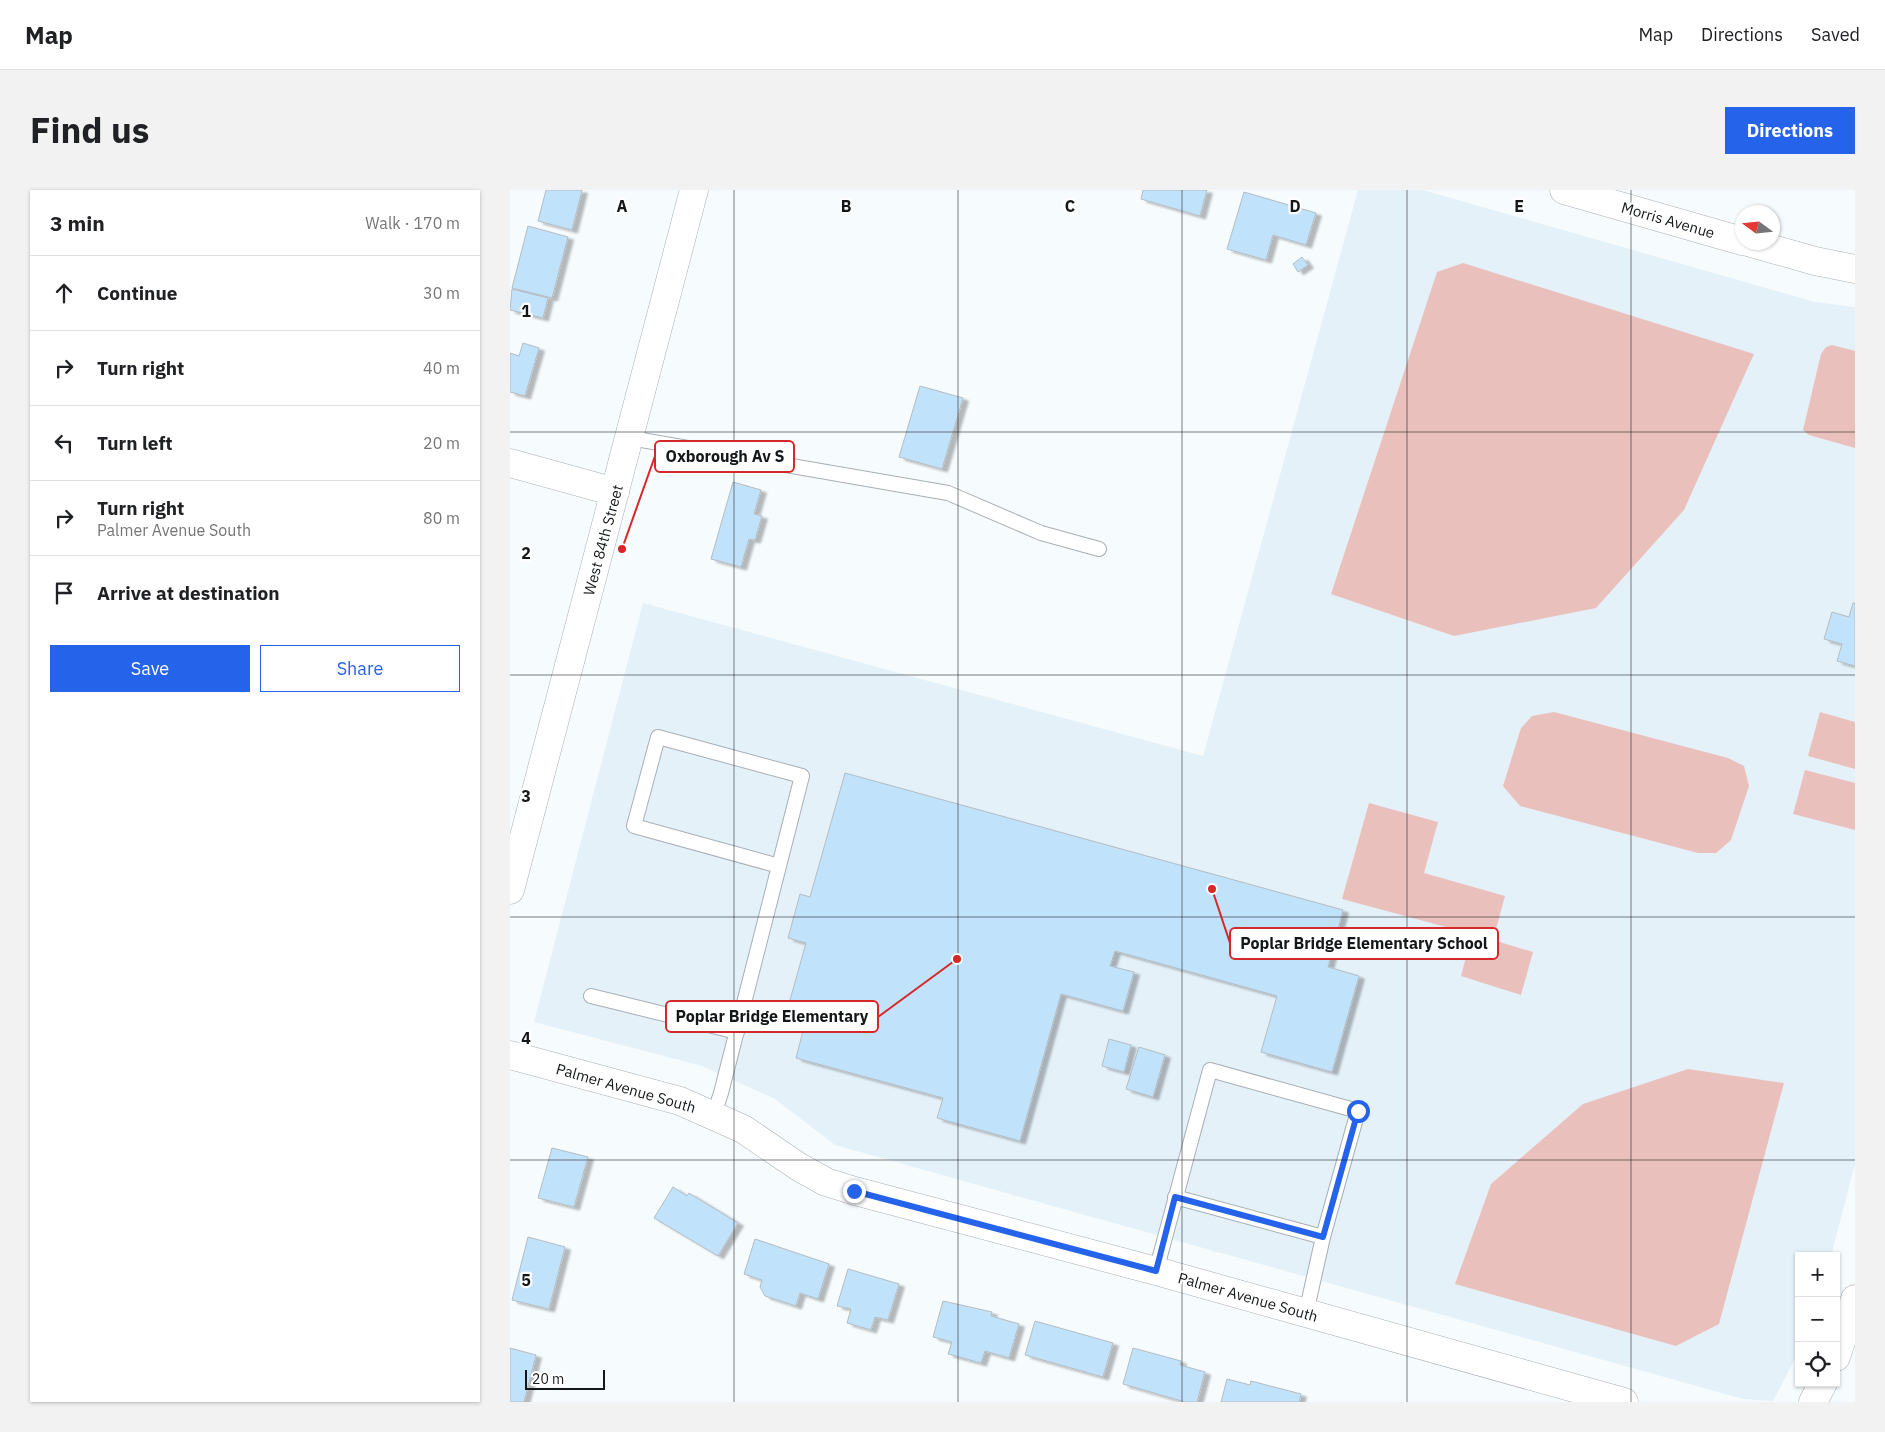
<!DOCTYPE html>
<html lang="en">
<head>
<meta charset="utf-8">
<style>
  :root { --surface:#fff; --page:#f2f2f2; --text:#202124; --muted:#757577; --line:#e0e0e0; --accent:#2563eb }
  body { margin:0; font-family:"IBM Plex Sans",sans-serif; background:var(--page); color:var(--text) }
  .controls { position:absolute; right:15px; bottom:15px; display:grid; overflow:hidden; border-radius:0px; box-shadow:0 1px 4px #0004 }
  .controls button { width:45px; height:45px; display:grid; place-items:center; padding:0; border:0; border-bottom:1px solid var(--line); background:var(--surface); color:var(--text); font:25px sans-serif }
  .compass { position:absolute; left:1225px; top:15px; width:45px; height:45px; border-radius:50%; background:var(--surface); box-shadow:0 1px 4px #0004; rotate:285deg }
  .scale { position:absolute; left:15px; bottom:12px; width:80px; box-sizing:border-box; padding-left:5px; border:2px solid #141719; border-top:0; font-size:14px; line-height:18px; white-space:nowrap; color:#141719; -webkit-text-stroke:4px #fff; paint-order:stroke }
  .stop { position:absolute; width:15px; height:15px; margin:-11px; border:4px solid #2563eb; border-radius:50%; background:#fff }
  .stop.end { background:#2563eb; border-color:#fff; box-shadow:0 1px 5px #0008 }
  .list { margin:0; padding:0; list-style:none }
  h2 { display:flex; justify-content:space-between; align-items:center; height:65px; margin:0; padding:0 20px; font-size:21px }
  h2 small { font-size:16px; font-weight:400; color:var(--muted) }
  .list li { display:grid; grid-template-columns:32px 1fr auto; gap:15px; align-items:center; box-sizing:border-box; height:75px; padding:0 20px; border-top:1px solid var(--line) }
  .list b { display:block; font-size:19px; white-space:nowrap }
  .list p { margin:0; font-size:16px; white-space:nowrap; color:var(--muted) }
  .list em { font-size:16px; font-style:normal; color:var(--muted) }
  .actions { display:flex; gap:10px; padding:15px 20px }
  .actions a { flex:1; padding:11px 0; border:1px solid var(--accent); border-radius:0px; text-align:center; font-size:18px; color:var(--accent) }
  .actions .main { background:var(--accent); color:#fff }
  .icon { flex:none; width:28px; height:28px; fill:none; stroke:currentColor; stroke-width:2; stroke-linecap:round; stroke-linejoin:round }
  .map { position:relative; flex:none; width:1345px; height:1212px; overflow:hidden; border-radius:0px }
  header { display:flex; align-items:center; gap:30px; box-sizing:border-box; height:70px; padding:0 25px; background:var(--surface); border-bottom:1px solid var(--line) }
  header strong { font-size:24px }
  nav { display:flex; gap:28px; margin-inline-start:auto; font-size:18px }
  .intro { display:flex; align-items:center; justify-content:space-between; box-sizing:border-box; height:120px; padding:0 30px }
  h1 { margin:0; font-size:35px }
  .button { padding:12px 22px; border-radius:0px; background:var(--accent); color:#fff; font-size:18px; font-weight:700 }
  main { display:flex; gap:30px; padding:0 30px }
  aside { flex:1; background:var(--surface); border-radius:0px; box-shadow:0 1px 4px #0004 }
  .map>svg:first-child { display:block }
  .built { fill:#e5f1f9 }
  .green { fill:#eac0bd }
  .building { fill:#c1e2fb; stroke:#b4bcc2; filter:url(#shadow) }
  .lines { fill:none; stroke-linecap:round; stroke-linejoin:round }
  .service-casing { stroke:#a7afb5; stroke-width:16 }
  .minor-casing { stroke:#a7afb5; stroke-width:29 }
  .tertiary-casing { stroke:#a7afb5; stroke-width:29 }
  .service { stroke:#fff; stroke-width:14 }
  .minor { stroke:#fff; stroke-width:28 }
  .tertiary { stroke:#fff; stroke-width:28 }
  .route { stroke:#2563eb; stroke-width:6 }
  .grid { fill:none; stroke:#141719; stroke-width:1; stroke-opacity:0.55 }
  .labels { text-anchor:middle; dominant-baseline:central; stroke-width:4.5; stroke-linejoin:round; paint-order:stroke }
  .street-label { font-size:15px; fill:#141719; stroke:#fff }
  .grid-label { font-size:16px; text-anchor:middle; font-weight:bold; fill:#141719; stroke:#fff; stroke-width:4.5; stroke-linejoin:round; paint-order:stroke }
  .leader { fill:none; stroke:#d62828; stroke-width:2 }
  .callout-dot { fill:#d62828; stroke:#fff; stroke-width:2 }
  .callout { fill:#fff; stroke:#d62828; stroke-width:2 }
  .callout-label { font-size:16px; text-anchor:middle; font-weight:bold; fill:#141719 }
</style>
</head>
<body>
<header>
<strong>Map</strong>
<nav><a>Map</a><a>Directions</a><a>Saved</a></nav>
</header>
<div class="intro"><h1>Find us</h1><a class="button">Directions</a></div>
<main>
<aside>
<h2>3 min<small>Walk · 170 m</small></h2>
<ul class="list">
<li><svg class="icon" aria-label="ahead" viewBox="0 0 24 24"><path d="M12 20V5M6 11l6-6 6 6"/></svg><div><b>Continue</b></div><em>30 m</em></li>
<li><svg class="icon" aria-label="right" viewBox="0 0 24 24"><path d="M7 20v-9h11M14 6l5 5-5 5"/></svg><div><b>Turn right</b></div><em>40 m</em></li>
<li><svg class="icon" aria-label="left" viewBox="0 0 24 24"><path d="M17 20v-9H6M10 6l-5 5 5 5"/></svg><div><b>Turn left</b></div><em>20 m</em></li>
<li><svg class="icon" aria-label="right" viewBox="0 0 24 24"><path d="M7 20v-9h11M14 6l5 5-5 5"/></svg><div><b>Turn right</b><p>Palmer Avenue South</p></div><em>80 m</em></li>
<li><svg class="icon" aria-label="arrive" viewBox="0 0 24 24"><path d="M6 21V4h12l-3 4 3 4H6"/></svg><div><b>Arrive at destination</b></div></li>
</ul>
<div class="actions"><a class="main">Save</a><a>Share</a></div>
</aside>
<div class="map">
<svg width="1345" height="1212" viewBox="0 0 1345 1212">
  <defs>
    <filter id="shadow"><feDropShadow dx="5.5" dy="3" stdDeviation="1" flood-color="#0004"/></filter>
  </defs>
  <rect width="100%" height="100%" fill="#f6fbfe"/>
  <path class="built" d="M848,0h65l392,112 40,5v857l-24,92h-32v95l-26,50 -30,-2 -908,-254 -60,-46 -73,-33 -168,-44 109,-419 560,153z"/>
  <path class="green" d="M953,73l291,91 -70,156 -88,98 -142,28 -123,-42 106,-322z
    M1322,155l23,6v97l-46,-13 -6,-5 18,-76 5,-7z
    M1044,522l174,46 16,8 5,20 -18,54 -15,13h-18l-178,-47 -17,-20 18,-58 11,-12z
    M1310,522l35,10v47l-47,-13z
    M1295,580l50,13v47l-62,-16z
    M859,613l69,19 -14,51 81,23 -12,44 40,12 -12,43 -60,-19 11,-42 -130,-35z
    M1178,879l96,14 -65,241 -43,22 -221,-62 36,-100 92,-80z"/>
  <path class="building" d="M36,0h36l-10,40 -34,-9z
    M633,0h64l-7,26 -59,-17z
    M734,2l72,21 -10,32 -33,-10 -7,25 -39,-11z
    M18,36l40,11 -16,61 -40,-10z
    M792,67l6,8 -10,7 -5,-8z
    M2,99l36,9 -5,20 -33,-8z
    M13,153l16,5 -14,48 -15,-4v-39l9,3z
    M410,196l43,12 -21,71 -43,-12z
    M223,292l28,8 -7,24 8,2 -7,24 -6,-1 -8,28 -30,-8z
    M1343,413h2v63l-18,-5 5,-17 -18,-5 8,-27 17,5z
    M335,583l498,137 -15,57 31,9 -27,96 -71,-20 16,-56 -162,-45 -5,15 24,6 -11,39 -62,-17 -41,147 -83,-23 6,-20 -147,-40 9,-35 -20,-5 21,-75 -18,-5 12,-44 10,3z
    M599,849l22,6 -7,27 -22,-6z
    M629,857l26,8 -12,42 -27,-8z
    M42,958l36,9 -14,50 -36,-9z
    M163,997l14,9 2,-3 49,30 -20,33 -64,-38z
    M18,1047l37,10 -16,62 -37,-9z
    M245,1049l74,25 -11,35 -18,-6 -4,13 -31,-10 -5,-9 2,-7 -18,-6z
    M338,1079l51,15 -11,36 -13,-3 -4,13 -24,-7 4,-14 -14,-3z
    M433,1111l49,11 -1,4 28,8 -10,34 -24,-7 -4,12 -33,-9 4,-12 -19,-5z
    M525,1131l78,22 -10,34 -78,-22z
    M0,1158l26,7 -12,47h-14z
    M623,1158l48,13 -1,4 25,7 -8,30h-12l-62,-18z
    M717,1189l23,6 1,-4 50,13 -2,8h-78z"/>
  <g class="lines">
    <g class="service-casing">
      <path id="service" d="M120,248l318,55 93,40 58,16
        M81,806l146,36
        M204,924l7,-21 58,-227 -145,-40 24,-89 144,39 -23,90
        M646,1081l54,-201 148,41 -35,126 -148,-40
        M796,1123l17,-76"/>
    </g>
    <g class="minor-casing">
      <path id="minor" d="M1054,0l178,51
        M1238,52l67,19 40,8
        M0,273l105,29
        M0,865l170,46 63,28 56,38 27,15 29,9 301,80 468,131
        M1326,1167l19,-58
        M1303,1212l10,-19"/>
    </g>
    <g class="tertiary-casing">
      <path id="tertiary" d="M0,700l184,-700"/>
    </g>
    <use href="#service" class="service"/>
    <use href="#minor" class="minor"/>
    <use href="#tertiary" class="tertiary"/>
  </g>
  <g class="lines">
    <path class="route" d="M344,1001l302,80 19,-74 148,40 35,-126"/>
  </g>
  <path class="grid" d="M224,0v1212M448,0v1212M672,0v1212M897,0v1212M1121,0v1212M0,242h1345M0,485h1345M0,727h1345M0,970h1345"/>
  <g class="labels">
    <g class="street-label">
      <text transform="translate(1158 30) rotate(16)">Morris Avenue</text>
      <text transform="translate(93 350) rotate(-75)">West 84th Street</text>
      <text transform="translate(116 898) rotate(16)">Palmer Avenue South</text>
      <text transform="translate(738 1107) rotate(16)">Palmer Avenue South</text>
    </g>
  </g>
  <g class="grid-label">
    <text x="112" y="22">A</text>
    <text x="336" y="22">B</text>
    <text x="560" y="22">C</text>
    <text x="785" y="22">D</text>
    <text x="1009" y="22">E</text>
    <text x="16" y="127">1</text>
    <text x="16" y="369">2</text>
    <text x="16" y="612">3</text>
    <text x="16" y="854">4</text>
    <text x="16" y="1096">5</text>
  </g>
  <path class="leader" d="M112 359L145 266M702 699L720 753M447 769L368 827"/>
  <g class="callout-dot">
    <circle cx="112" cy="359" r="5"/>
    <circle cx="702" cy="699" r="5"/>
    <circle cx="447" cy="769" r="5"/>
  </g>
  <g class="callout">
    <rect x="145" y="251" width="139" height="31" rx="5"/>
    <rect x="720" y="738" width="268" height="31" rx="5"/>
    <rect x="156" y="811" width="212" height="31" rx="5"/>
  </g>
  <g class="callout-label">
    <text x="215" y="272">Oxborough Av S</text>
    <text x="854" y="759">Poplar Bridge Elementary School</text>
    <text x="262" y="832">Poplar Bridge Elementary</text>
  </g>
</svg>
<div class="controls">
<button>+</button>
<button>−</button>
<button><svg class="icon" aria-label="locate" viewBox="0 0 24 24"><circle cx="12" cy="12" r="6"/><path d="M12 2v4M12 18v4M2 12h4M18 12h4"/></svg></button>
</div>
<svg class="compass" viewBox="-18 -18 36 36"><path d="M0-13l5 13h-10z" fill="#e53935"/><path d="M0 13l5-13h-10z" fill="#757577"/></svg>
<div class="scale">20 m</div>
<div class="stop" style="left:848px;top:921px"></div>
<div class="stop end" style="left:344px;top:1001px"></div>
</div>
</main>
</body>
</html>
